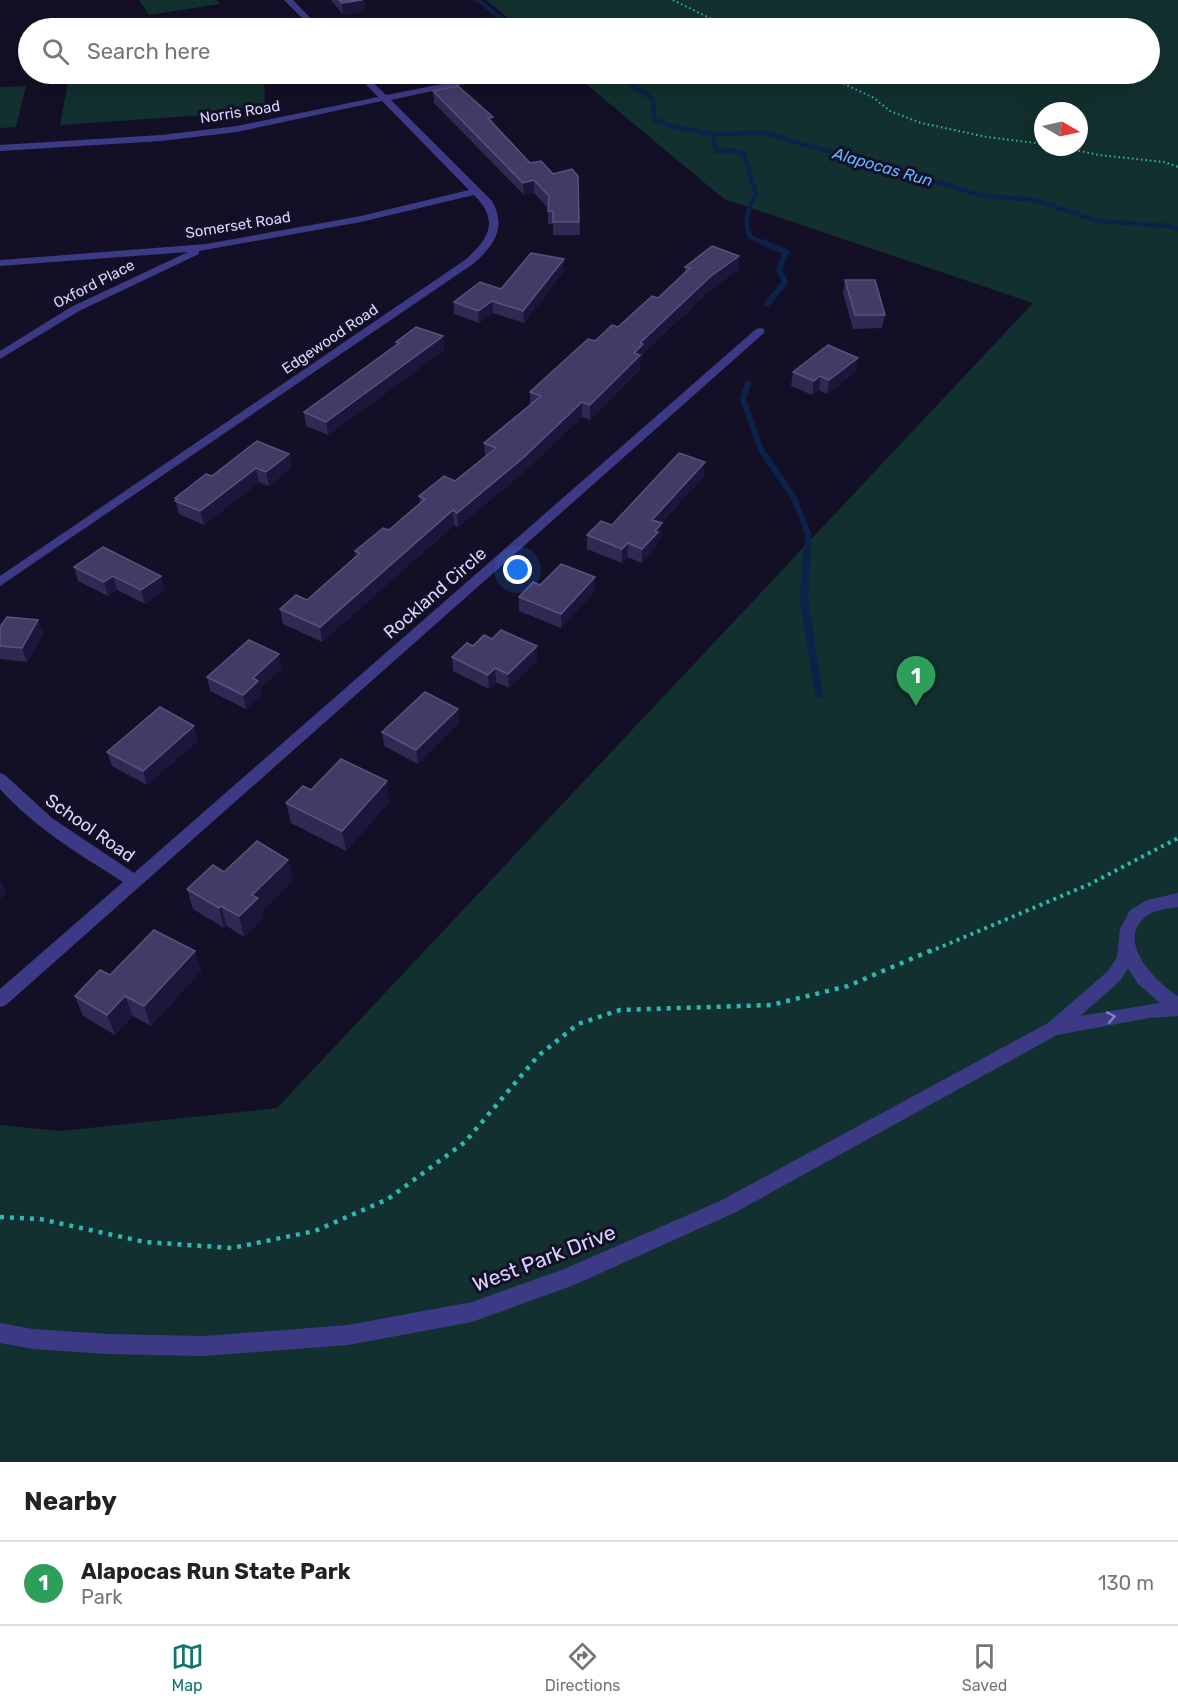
<!DOCTYPE html>
<html lang="en">
<head>
<meta charset="utf-8">
<style>
  :root { --surface:#fff; --page:#f6f6f6; --text:#222; --muted:#767676; --line:#e0e0e0; --accent:#0f766e }
  body { margin:0; font-family:Rubik,sans-serif; background:var(--page); color:var(--text) }
  .compass { position:absolute; left:1034px; top:102px; width:54px; height:54px; border-radius:50%; background:var(--surface); box-shadow:0 6px 24px #0002; rotate:99deg }
  .you { position:absolute; left:518px; top:570px; width:21px; height:21px; margin:-15px; border:4px solid #fff; border-radius:50%; background:#1a73e8; box-shadow:0 0 0 9px #1a73e833 }
  .badge { display:grid; place-items:center; width:39px; height:39px; border-radius:50%; background:var(--accent); color:#fff; font-size:20px; font-weight:700 }
  .pin { position:absolute; translate:-50% -50px; filter:drop-shadow(0 2px 3px #0008) }
  .pin::after { content:''; position:absolute; top:32px; width:21px; height:18px; background:inherit; clip-path:polygon(0 0,100% 0,50% 100%) }
  .list { margin:0; padding:0; list-style:none }
  h2 { display:flex; justify-content:space-between; align-items:center; height:78px; margin:0; padding:0 24px; font-size:26px }
  h2 small { font-size:20px; font-weight:400; color:var(--muted) }
  .list li { display:grid; grid-template-columns:39px 1fr auto; gap:18px; align-items:center; box-sizing:border-box; height:84px; padding:0 24px; border-top:2px solid var(--line) }
  .list b { display:block; font-size:22px; white-space:nowrap }
  .list p { margin:0; font-size:20px; white-space:nowrap; color:var(--muted) }
  .list em { font-size:20px; font-style:normal; color:var(--muted) }
  .icon { flex:none; width:33px; height:33px; fill:none; stroke:currentColor; stroke-width:2; stroke-linecap:round; stroke-linejoin:round }
  .map { position:relative; flex:none; width:1178px; height:1462px; overflow:hidden }
  .search { position:absolute; background:var(--surface); box-shadow:0 6px 24px #0002; left:18px; right:18px; top:18px; height:66px; display:flex; align-items:center; gap:15px; box-sizing:border-box; padding:0 21px; border-radius:33px; color:var(--muted); font-size:22px }
  .sheet { height:162px; background:var(--surface) }
  nav { display:flex; justify-content:space-around; align-items:center; box-sizing:border-box; height:84px; border-top:2px solid var(--line); background:var(--surface); font-size:16px; color:var(--muted) }
  nav a { display:grid; justify-items:center; gap:3px }
  nav .on { color:var(--accent) }
  .map>svg:first-child { display:block }
  .green { fill:#12302f; fill-rule:evenodd }
  .lines { fill:none; stroke-linecap:round; stroke-linejoin:round }
  .stream-far2 { stroke:#0c2248; stroke-width:4.5 }
  .stream-far1 { stroke:#0c2248; stroke-width:6 }
  .stream { stroke:#0c2248; stroke-width:8 }
  .path-far2 { stroke:#2fb8b0; stroke-width:2; stroke-dasharray:1.5 3; stroke-linecap:butt }
  .path-far1 { stroke:#2fb8b0; stroke-width:4; stroke-dasharray:3 4.5; stroke-linecap:butt }
  .path { stroke:#2fb8b0; stroke-width:4.5; stroke-dasharray:4 6; stroke-linecap:butt }
  .minor { fill:#3d3a85; fill-rule:evenodd }
  .tertiary { fill:#3d3a85; fill-rule:evenodd }
  .wall { fill:#312854 }
  .shaded-wall { fill:#1d163a }
  .building { fill:#433a66; stroke:#5a527e; stroke-width:1.5 }
  .oneway { stroke:#837fbc }
  .labels { text-anchor:middle; dominant-baseline:central; stroke-width:6; stroke-linejoin:round; paint-order:stroke }
  .far-street-label { font-size:15px; fill:#d9d4ff; stroke:#130f26 }
  .far-water-label { font-size:16px; font-style:italic; fill:#62b6ff; stroke:#130f26 }
  .street-label { font-size:18px; fill:#d9d4ff; stroke:#130f26 }
  .near-street-label { font-size:21px; fill:#d9d4ff; stroke:#130f26 }
</style>
</head>
<body>
<div class="map">
<svg width="1178" height="1462" viewBox="0 0 1178 1462">
  <rect width="100%" height="100%" fill="#130f26"/>
  <path class="green" d="M139,0h78l3,4 -71,11z
    M486,0h692v1462h-1178v-337l61,6 216,-23 756,-805 -309,-104 -150,-125h576v-46h-630zM1043,111h36v36h-36z
    M122,74h142l1,37 -205,14 9,-48z
    M26,86l-10,41 -16,1v-41z"/>
  <g class="lines">
    <path class="stream-far2" d="M478,0l32,26 12,2
      M615,74l38,25 1,21 21,7 38,7 52,-1 220,63 50,4 64,21 70,5 9,3
      M713,134l3,18 16,-2 12,4 12,40c-8,15 -13,27 -6,43l15,6"/>
    <path class="stream-far1" d="M762,242l24,10 -7,18 6,12 -18,22
      M748,383l-5,16 18,51 32,46 15,37 -1,21"/>
    <path class="stream" d="M807,552l-3,48 15,94"/>
    <path class="path-far2" d="M673,0l57,28
      M823,74l51,24 16,13 31,12 66,14 56,7
      M1061,147l38,8 65,7 14,5"/>
    <path class="path-far1" d="M929,952l161,-68 88,-46"/>
    <path class="path" d="M0,1217l40,2 105,23 87,6 83,-17 73,-32 77,-57 73,-86 40,-32 42,-14 151,-5 77,-19 84,-36"/>
    <path class="minor" d="M284,0h9l27,28h-8z
      M356,74h8l22,21 98,-19v4l-93,20 101,101c15,27 2,45 -19,63l-473,322v-10l465,-316c24,-21 35,-39 9,-65l-113,27 -162,29v3l-120,57 -79,48v-8l71,-44 117,-55 -188,14v-6l206,-16 155,-28 108,-26 -87,-89 -145,31 -76,9 -161,10v-6l161,-10 76,-9 141,-29z
      M760,328l4,1v4l-758,672 -6,2v-18l123,-107c-44,-28 -88,-54 -123,-93v-16l5,2 47,43 82,55 622,-544z"/>
    <path class="tertiary" d="M1178,893v14c-12,2 -26,3 -35,12 -26,25 15,65 35,77v20l-29,2 -92,17 -323,178 -160,72 -102,37 -124,23 -144,11 -97,-2 -74,-5 -33,-6v-20l33,6 74,5 97,2 144,-11 124,-23 92,-33 156,-68 328,-178 60,-52 9,-14 3,-28 10,-19 17,-10zM1128,968l10,16 22,19 -80,13 40,-35z"/>
  </g>
  <path class="wall" d="M331,0h33l1,11 -22,4z
    M433,91l60,26 1,7 36,39 23,11 25,2 2,59h-27v-11h-5v-16l-14,-15 -10,2 -90,-92z
    M739,256l-1,14 -28,20 -67,64v5l-3,3v7l-50,51 -8,-3 -59,56 -65,54 -4,-2 -132,117 -39,-18 -3,-15 27,-9 49,-43 -1,-6 34,-21 31,-27 -1,-7 36,-15 30,-25 -1,-13 46,-38v-13l65,-51 23,-14 40,-29 27,-25v-6z
    M564,271l-40,52 -31,-10 -14,10 -25,-9v-12z
    M845,280l40,35 -3,13 -29,1 -10,-36z
    M443,336l1,14 -116,85 -22,-9 -2,-14 92,-67v-3z
    M856,371l-29,23 -8,-4 -7,5 -21,-9 2,-14z
    M289,454l2,14 -22,18 -10,-4 -55,43 -25,-11 -4,-16 37,-22z
    M704,476l-43,47v14l-4,5v4l-15,17 -15,-6 -5,6 -35,-14v-14l25,-10z
    M74,567l87,9 3,14 -19,14 -28,-14 -9,6 -30,-15z
    M540,585l55,6 -34,37 -42,-17v-14z
    M38,620l5,14 -16,28 -27,-3v-32z
    M492,639l45,7v14l-28,28 -13,-6 -7,7 -36,-18 -1,-14 21,-11z
    M282,668l-22,20 1,7 -15,14 -36,-18 -3,-14z
    M459,723l-41,41 -34,-18 -2,-14z
    M198,740l-51,45 -35,-19 -5,-14z
    M311,790l78,12 -43,49 -55,-28 -5,-20z
    M288,860l5,20 -32,32 2,7 -19,18 -17,-11 -3,2 -31,-19 -6,-20 37,-17z
    M195,951l6,20 -50,55 -18,-10 -18,19 -32,-19 -8,-20 35,-21z"/>
  <path class="shaded-wall" d="M364,0l1,11 -22,4 -1,-12z
    M493,117l1,12 -6,-11z
    M534,180v13l-10,2 -1,-12z
    M739,256l-1,14 -28,20 -67,64v5l-3,3v7l-50,51v-15l44,-52 6,-10 71,-67z
    M564,259v12l-40,52 -1,-12z
    M492,301l1,12 -14,10 -1,-12z
    M443,336l1,14 -116,85 -2,-13z
    M858,358l-2,13 -29,23 2,-14z
    M820,376l-1,14 -7,5 2,-14z
    M582,402v15l-59,56 -65,54 -1,-14z
    M289,454l2,14 -22,18 -3,-14z
    M705,462l-1,14 -52,58v-14z
    M256,468l3,14 -55,43 -4,-14z
    M453,510l1,15 -132,117 -2,-15z
    M662,523l-1,14 -4,5v4l-15,17v-14z
    M628,543l-1,14 -5,6v-14z
    M113,576l4,14 -9,6 -4,-14z
    M161,576l3,14 -19,14 -4,-14z
    M595,577v14l-34,37v-14z
    M38,620l5,14 -16,28 -5,-14z
    M537,646v14l-28,28 -1,-14z
    M279,654l3,14 -22,20 1,7 -15,14 -3,-14 10,-17z
    M495,668l1,14 -7,7 -1,-14z
    M458,709l1,14 -41,41 -2,-14z
    M194,726l4,14 -51,45 -4,-14z
    M387,781l2,21 -43,49 -4,-20z
    M288,860l5,20 -32,32 2,7 -19,18 -5,-21 13,-21z
    M0,879l6,15 -6,5z
    M221,906l6,20 -3,2 -5,-20z
    M195,951l6,20 -50,55 -7,-20z
    M125,996l8,20 -18,19 -8,-20z"/>
  <path class="building" d="M339,0h23l-20,3z
    M458,86l35,31 -5,1 42,45 11,-2 12,13 19,-5 6,7 1,46h-26v-11h-5l1,-15 -15,-16 -11,3 -90,-92z
    M712,246l27,10 -28,20 -71,67 3,1 -9,9 6,2 -50,50 -8,-3 -59,56 -66,55 -4,-3 -133,117 -40,-18 16,-14 11,5 53,-47 -5,-2 28,-23 6,2 36,-31 -6,-3 25,-20 11,5 41,-33 -12,-5 57,-47 -11,-4 58,-53 7,2 17,-16 6,2 34,-31 6,2 32,-30 -5,-1z
    M531,253l33,6 -41,52 -31,-10 -14,10 -24,-9 26,-20 21,7z
    M845,280h30l10,35h-30z
    M416,327l27,9 -117,86 -22,-10 95,-69 -3,-1z
    M828,345l30,13 -29,22 -9,-4 -6,5 -21,-9z
    M257,441l32,13 -23,18 -10,-4 -56,43 -25,-10 2,-2 -2,-1 31,-24 6,2z
    M679,453l26,9 -53,58 10,3 -7,8 3,1 -16,17 -14,-6 -6,6 -35,-14 14,-14 11,4z
    M103,547l58,29 -20,14 -28,-14 -9,6 -30,-15z
    M561,564l34,13 -34,37 -42,-17 14,-15 7,3z
    M7,617l31,3 -16,28 -22,-2v-19z
    M501,630l36,16 -29,28 -13,-6 -7,7 -36,-18 15,-14 6,3 11,-11 8,4z
    M249,640l30,14 -26,24 5,3 -15,14 -36,-18z
    M425,692l33,17 -42,41 -34,-18z
    M160,707l34,19 -51,45 -36,-19z
    M341,759l46,22 -45,50 -56,-28 17,-17 8,4z
    M257,841l31,19 -36,35 6,3 -19,18 -18,-10 -2,2 -32,-19 26,-24 11,7z
    M154,930l41,21 -51,55 -19,-10 -18,19 -32,-19 25,-26 10,5z"/>
  <defs><path id="oneway-chevron" d="M-2-3.5L2.5 0L-2 3.5" fill="none" stroke-width="1.6" stroke-linecap="round" stroke-linejoin="round" transform="scale(1.5)"/></defs>
  <use class="oneway" href="#oneway-chevron" transform="translate(1111 1017) rotate(-11)"/>
  <g class="labels">
    <g class="far-street-label">
      <text transform="translate(240 112) rotate(-9)">Norris Road</text>
      <text transform="translate(238 225) rotate(-9)">Somerset Road</text>
      <text transform="translate(94 284) rotate(-27)">Oxford Place</text>
      <text transform="translate(330 339) rotate(-34)">Edgewood Road</text>
    </g>
    <g class="far-water-label">
      <text transform="translate(883 167) rotate(16)">Alapocas Run</text>
    </g>
    <g class="street-label">
      <text transform="translate(435 593) rotate(-41)">Rockland Circle</text>
      <text transform="translate(90 828) rotate(35)">School Road</text>
    </g>
    <g class="near-street-label">
      <text transform="translate(544 1258) rotate(-21)">West Park Drive</text>
    </g>
  </g>
</svg>
<svg class="compass" viewBox="-18 -18 36 36"><path d="M0-13l5 13h-10z" fill="#e53935"/><path d="M0 13l5-13h-10z" fill="#767676"/></svg>
<div class="you"></div>
<div class="pin badge" style="left:916px;top:706px;background:#2e9e5b">1</div>
<div class="search"><svg class="icon" aria-label="search" viewBox="0 0 24 24"><circle cx="10" cy="10" r="6"/><path d="M15 15l6 6"/></svg>Search here</div>
</div>
<section class="sheet">
<h2>Nearby<small></small></h2>
<ul class="list">
<li><span class="badge" style="background:#2e9e5b">1</span><div><b>Alapocas Run State Park</b><p>Park</p></div><em>130 m</em></li>
</ul>
</section>
<nav>
<a class="on"><svg class="icon" aria-label="map" viewBox="0 0 24 24"><path d="M3 6l6-2 6 2 6-2v14l-6 2-6-2-6 2zM9 4v14M15 6v14"/></svg>Map</a>
<a><svg class="icon" aria-label="directions" viewBox="0 0 24 24"><path d="M12 3l9 9-9 9-9-9zM9 14v-3h6M13 9l2 2-2 2"/></svg>Directions</a>
<a><svg class="icon" aria-label="saved" viewBox="0 0 24 24"><path d="M7 4h10v16l-5-4-5 4z"/></svg>Saved</a>
</nav>
</body>
</html>
